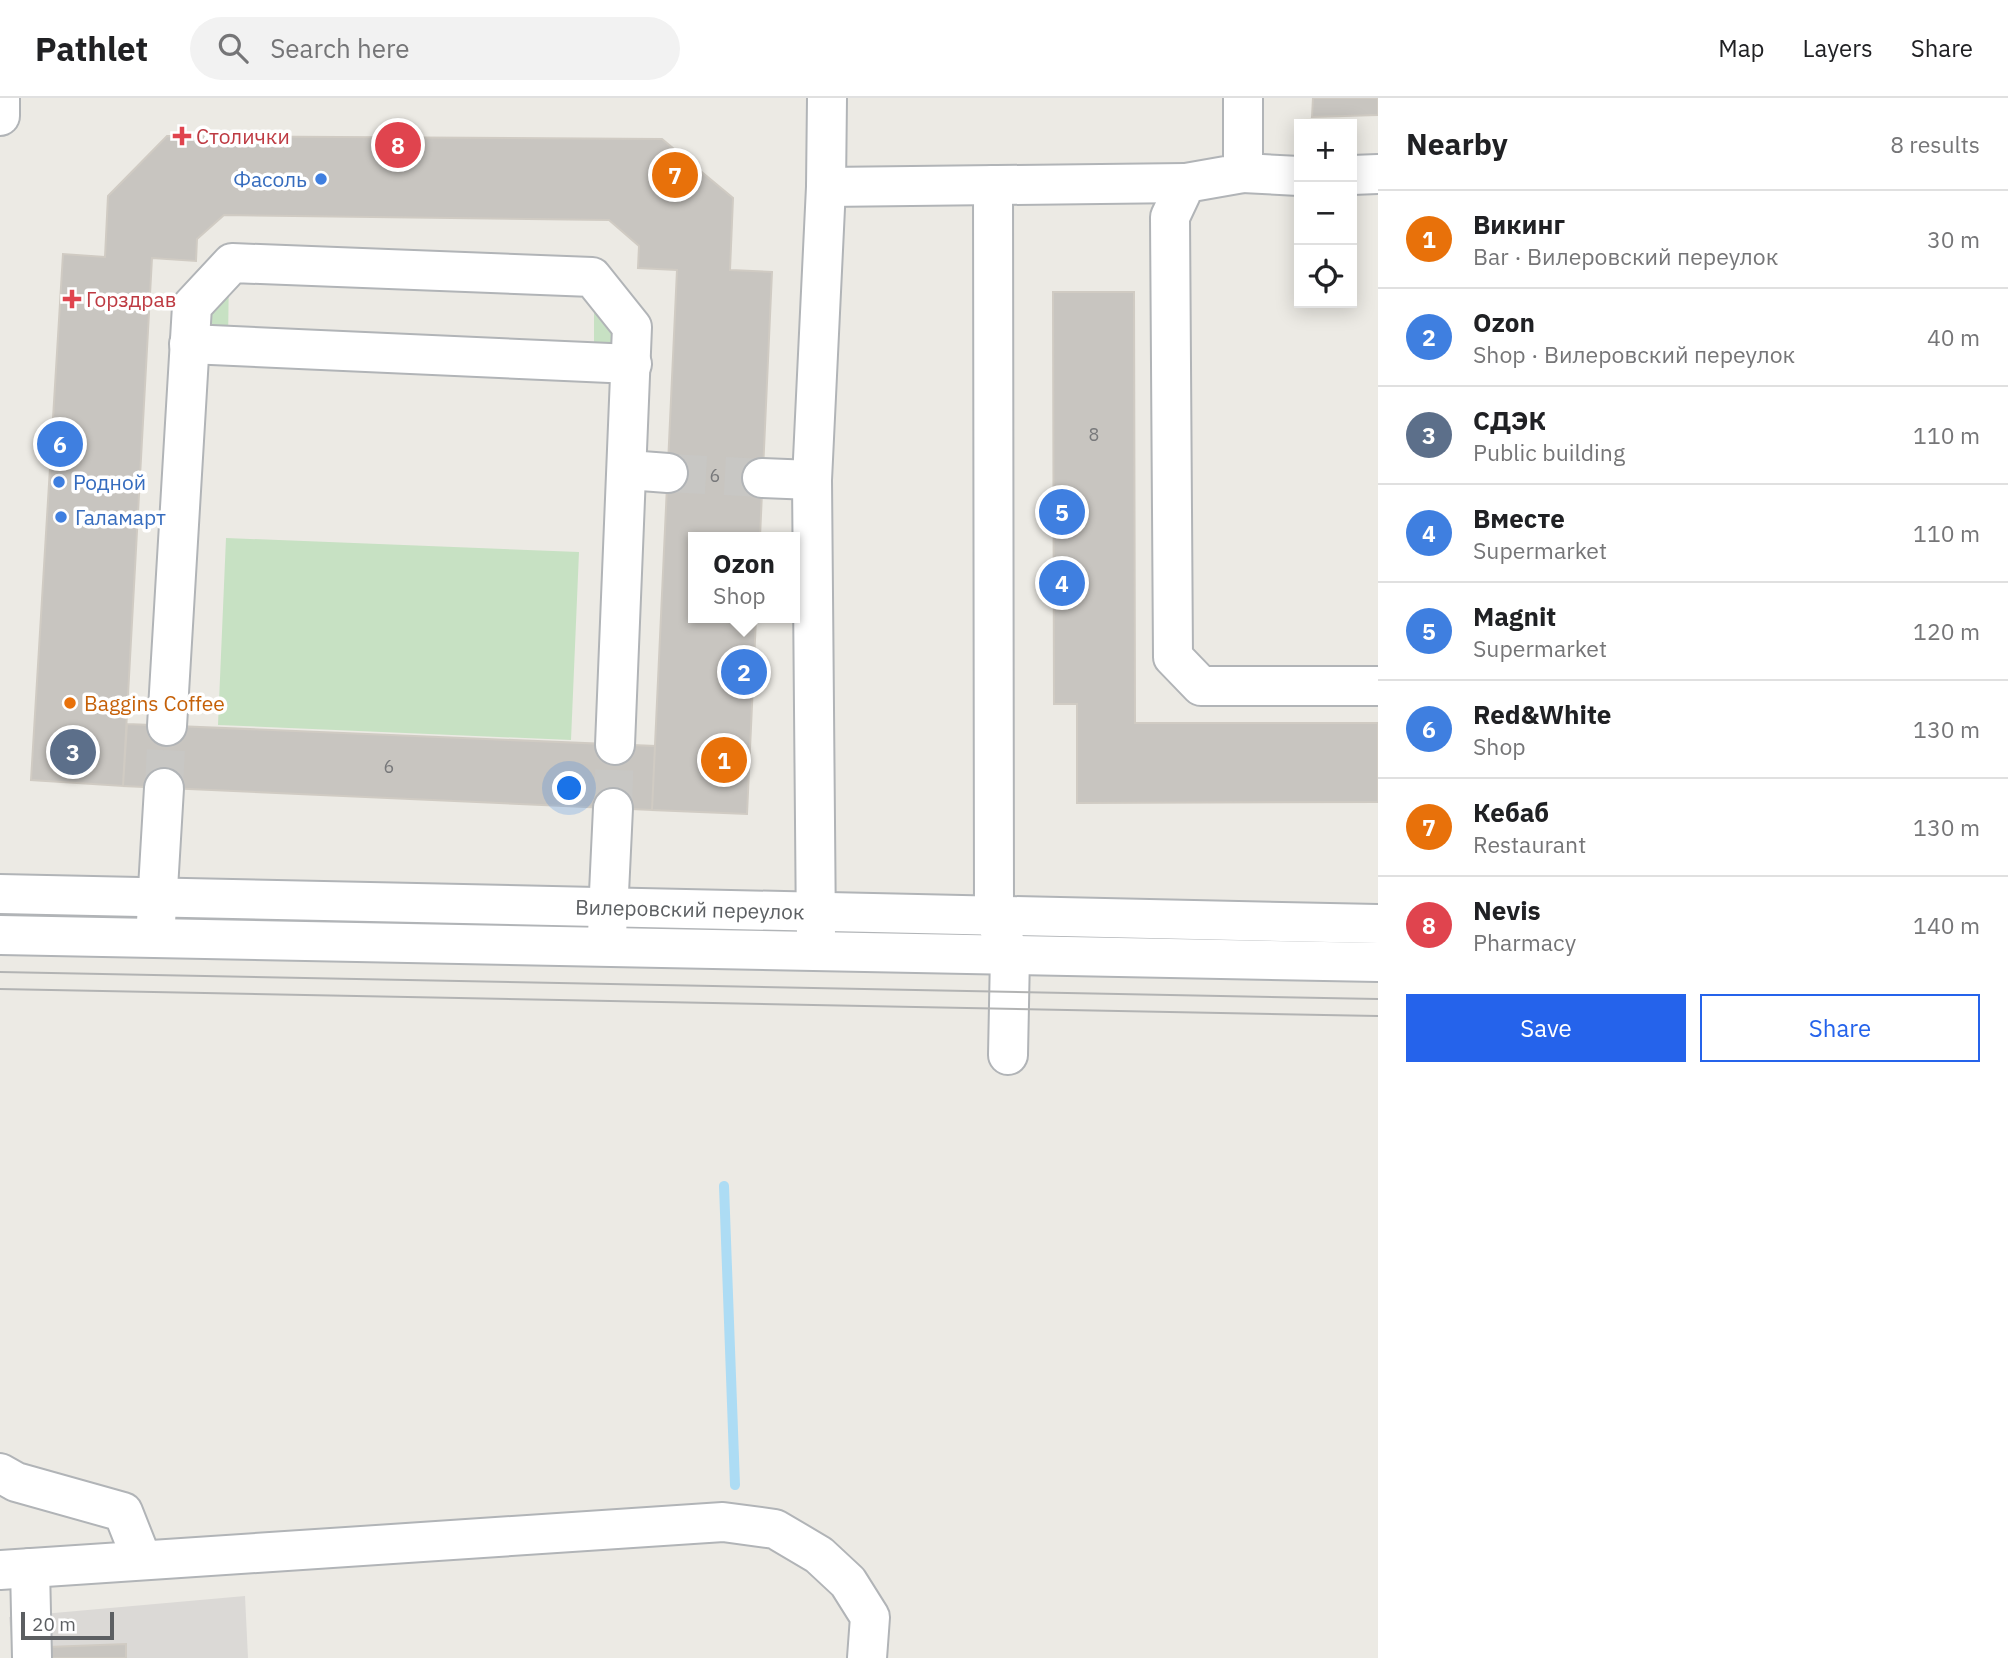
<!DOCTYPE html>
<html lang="en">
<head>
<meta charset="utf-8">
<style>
  :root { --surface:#fff; --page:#f2f2f2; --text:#202124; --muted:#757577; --line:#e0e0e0; --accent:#2563eb }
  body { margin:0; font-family:"IBM Plex Sans",sans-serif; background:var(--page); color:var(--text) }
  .controls { position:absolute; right:21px; top:21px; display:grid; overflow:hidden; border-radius:0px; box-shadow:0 4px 18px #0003 }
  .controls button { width:63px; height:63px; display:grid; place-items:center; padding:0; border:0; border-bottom:2px solid var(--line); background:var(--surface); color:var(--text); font:35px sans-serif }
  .scale { position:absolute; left:21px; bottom:18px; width:93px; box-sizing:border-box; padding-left:7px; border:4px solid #5c5f62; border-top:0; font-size:19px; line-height:24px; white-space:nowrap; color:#5c5f62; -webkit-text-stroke:5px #fff; paint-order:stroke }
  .you { position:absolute; left:570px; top:691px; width:24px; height:24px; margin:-18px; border:5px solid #fff; border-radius:50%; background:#1a73e8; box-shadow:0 0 0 10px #1a73e833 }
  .badge { display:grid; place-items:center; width:46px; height:46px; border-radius:50%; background:var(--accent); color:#fff; font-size:23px; font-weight:700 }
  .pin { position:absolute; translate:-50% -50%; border:4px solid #fff; box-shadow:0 2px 7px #0006 }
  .popup { position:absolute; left:688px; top:434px; width:112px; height:91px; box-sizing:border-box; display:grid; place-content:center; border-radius:0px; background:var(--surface); filter:drop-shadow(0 2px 5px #0005); font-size:23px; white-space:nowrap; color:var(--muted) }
  .popup b { font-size:26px; color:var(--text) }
  .popup::after { content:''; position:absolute; left:50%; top:100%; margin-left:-14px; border:14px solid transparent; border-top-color:var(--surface) }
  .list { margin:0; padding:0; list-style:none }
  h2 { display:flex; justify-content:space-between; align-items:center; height:91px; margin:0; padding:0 28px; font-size:30px }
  h2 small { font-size:23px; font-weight:400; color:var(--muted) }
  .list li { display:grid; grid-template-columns:46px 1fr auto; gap:21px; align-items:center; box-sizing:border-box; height:98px; padding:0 28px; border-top:2px solid var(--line) }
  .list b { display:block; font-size:26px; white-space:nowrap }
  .list p { margin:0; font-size:23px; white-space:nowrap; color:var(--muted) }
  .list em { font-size:23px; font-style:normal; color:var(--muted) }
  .actions { display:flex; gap:14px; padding:21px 28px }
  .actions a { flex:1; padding:16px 0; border:2px solid var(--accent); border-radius:0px; text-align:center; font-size:24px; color:var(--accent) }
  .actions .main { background:var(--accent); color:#fff }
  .icon { flex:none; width:38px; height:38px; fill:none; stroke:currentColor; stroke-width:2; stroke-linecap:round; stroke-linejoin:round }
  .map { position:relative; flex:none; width:1378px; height:1560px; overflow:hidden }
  header { display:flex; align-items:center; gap:42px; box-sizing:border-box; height:98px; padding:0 35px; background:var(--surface); border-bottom:2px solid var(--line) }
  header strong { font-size:33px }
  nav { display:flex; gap:38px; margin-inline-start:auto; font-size:24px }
  .search { width:490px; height:63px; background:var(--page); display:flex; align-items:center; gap:18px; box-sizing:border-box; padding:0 24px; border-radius:38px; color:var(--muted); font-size:26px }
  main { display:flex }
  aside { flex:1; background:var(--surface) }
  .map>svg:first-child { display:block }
  .industrial { fill:#dbd9d6 }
  .green { fill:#c7e1c3 }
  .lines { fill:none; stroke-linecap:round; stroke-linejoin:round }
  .stream { stroke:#addcf4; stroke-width:10 }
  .building { fill:#c8c5c0; stroke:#d0cbc3; stroke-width:2 }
  .minor-tunnel { stroke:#c8c7c4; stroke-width:38; stroke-dasharray:38 19; stroke-linecap:butt }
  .minor-casing { stroke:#b1b4b7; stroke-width:42 }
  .minor { stroke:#fff; stroke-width:38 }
  .tram { stroke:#b2b3b3; stroke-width:2 }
  .health-dot { fill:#e0444e; stroke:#fff; stroke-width:2.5 }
  .shop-dot { fill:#3f7fe0; stroke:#fff; stroke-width:2.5 }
  .food-dot { fill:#e8710a; stroke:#fff; stroke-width:2.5 }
  .labels { text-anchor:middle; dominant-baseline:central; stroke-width:7; stroke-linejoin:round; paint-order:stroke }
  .number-label { font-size:18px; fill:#77787a }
  .health-label { font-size:21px; fill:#be3a42; stroke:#fff; text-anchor:start }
  .shop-label { font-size:21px; fill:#366cbe; stroke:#fff; text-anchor:start }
  .food-label { font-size:21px; fill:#c56008; stroke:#fff; text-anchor:start }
  .street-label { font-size:21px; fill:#5c5f62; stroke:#fff }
</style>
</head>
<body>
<header>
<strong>Pathlet</strong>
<div class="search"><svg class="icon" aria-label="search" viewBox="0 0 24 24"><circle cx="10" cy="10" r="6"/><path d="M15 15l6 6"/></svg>Search here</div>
<nav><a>Map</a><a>Layers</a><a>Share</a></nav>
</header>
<main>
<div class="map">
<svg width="1378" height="1560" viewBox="0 0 1378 1560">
  <rect width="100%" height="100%" fill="#eceae4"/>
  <path class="industrial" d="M245,1498l3,62h-235l-4,-41z"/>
  <path class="green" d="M229,171l-1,75 -36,-3z
    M594,191l34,70 -34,-1z
    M226,440l353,14 -8,188 -353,-15z"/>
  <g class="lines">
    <path class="stream" d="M724,1088l11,299"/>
  </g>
  <path class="building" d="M1313,0h65v17l-66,2z
    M167,38l495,3 71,59 -3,72 42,2 -12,265h-67v81h63l-9,196 -95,-4 25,-540 -39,-2 1,-22 -30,-26 -385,-5 -27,24 -1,22 -44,-3 -29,528 -92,-6 32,-526 42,3 3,-61z
    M1053,194h81l1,431h243v79l-301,1v-99h-23z
    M127,626l528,22 -3,64 -529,-24z
    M126,1546v14h-78v-11z"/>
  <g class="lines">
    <path class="minor-tunnel" d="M668,375l94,5
      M164,690l3,-62
      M613,710l2,-63"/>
    <g class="minor-casing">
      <g id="minor">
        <path d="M1243,0v75l-57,10 -16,34 3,440 28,29h177"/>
        <path d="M0,18v-18"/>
        <path d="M1243,75l56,3"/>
        <path d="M1352,77l26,-1"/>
        <path d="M993,87l1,731 16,39 -2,100"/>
        <path d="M826,89l360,-4"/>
        <path d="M189,246l443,20"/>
        <path d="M628,372l40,3"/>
        <path d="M762,380l50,2"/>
        <path d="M167,628l25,-420 40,-43 360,14 40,50 -17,418"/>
        <path id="s1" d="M0,796l1378,30"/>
        <path d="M156,824l8,-134"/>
        <path d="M0,837l1378,27"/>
        <path d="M607,837l6,-127"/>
        <path d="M816,838l-4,-456 14,-293 1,-89"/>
        <path d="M0,1375l16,9 107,30 19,48"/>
        <path d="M30,1470l2,90"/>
        <path d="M0,1472l723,-48 52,7 44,26 29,27 22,35 -3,41"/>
      </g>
    </g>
    <use href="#minor" class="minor"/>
    <path class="tram" d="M0,874l1378,27
      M0,891l1378,27"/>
  </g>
  <g class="health-dot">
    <path d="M178.5 27.5h7v7h7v7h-7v7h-7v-7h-7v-7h7z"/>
    <path d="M68.5 190.5h7v7h7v7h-7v7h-7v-7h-7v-7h7z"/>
  </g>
  <g class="shop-dot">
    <circle cx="321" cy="81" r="7"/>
    <circle cx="59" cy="384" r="7"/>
    <circle cx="61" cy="419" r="7"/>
  </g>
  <circle class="food-dot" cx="70" cy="605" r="7"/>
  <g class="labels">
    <g class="number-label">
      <text x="1094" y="336">8</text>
      <text x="715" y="377">6</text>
      <text x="389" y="668">6</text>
    </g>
    <g class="health-label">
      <text x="196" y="38">Столички</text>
      <text x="86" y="201">Горздрав</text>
    </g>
    <g class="shop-label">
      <text x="307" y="81" text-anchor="end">Фасоль</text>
      <text x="73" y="384">Родной</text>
      <text x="75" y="419">Галамарт</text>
    </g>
    <g class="food-label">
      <text x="84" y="605">Baggins Coffee</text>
    </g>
    <g class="street-label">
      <text stroke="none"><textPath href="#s1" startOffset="690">Вилеровский переулок</textPath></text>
    </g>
  </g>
</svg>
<div class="controls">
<button>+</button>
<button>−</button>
<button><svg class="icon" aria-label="locate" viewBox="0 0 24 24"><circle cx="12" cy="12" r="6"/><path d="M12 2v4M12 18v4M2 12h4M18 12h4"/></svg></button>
</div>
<div class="scale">20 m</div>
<div class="you"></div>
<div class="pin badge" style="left:724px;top:662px;background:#e8710a">1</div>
<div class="pin badge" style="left:744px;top:574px;background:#3f7fe0">2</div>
<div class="popup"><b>Ozon</b>Shop</div>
<div class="pin badge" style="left:73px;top:654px;background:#5c6f8a">3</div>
<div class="pin badge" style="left:1062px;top:485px;background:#3f7fe0">4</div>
<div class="pin badge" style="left:1062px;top:414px;background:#3f7fe0">5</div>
<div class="pin badge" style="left:60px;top:346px;background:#3f7fe0">6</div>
<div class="pin badge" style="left:675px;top:77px;background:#e8710a">7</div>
<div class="pin badge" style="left:398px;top:47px;background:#e0444e">8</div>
</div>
<aside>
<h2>Nearby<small>8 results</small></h2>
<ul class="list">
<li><span class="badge" style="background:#e8710a">1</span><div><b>Викинг</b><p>Bar · Вилеровский переулок</p></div><em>30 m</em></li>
<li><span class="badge" style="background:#3f7fe0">2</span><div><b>Ozon</b><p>Shop · Вилеровский переулок</p></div><em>40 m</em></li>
<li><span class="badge" style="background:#5c6f8a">3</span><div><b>СДЭК</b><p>Public building</p></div><em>110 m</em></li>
<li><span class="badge" style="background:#3f7fe0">4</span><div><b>Вместе</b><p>Supermarket</p></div><em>110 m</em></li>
<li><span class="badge" style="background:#3f7fe0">5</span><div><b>Magnit</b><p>Supermarket</p></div><em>120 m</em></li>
<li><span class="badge" style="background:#3f7fe0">6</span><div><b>Red&amp;White</b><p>Shop</p></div><em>130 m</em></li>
<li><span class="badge" style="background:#e8710a">7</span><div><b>Кебаб</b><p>Restaurant</p></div><em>130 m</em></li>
<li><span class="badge" style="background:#e0444e">8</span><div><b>Nevis</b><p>Pharmacy</p></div><em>140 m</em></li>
</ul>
<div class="actions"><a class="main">Save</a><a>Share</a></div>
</aside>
</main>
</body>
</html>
